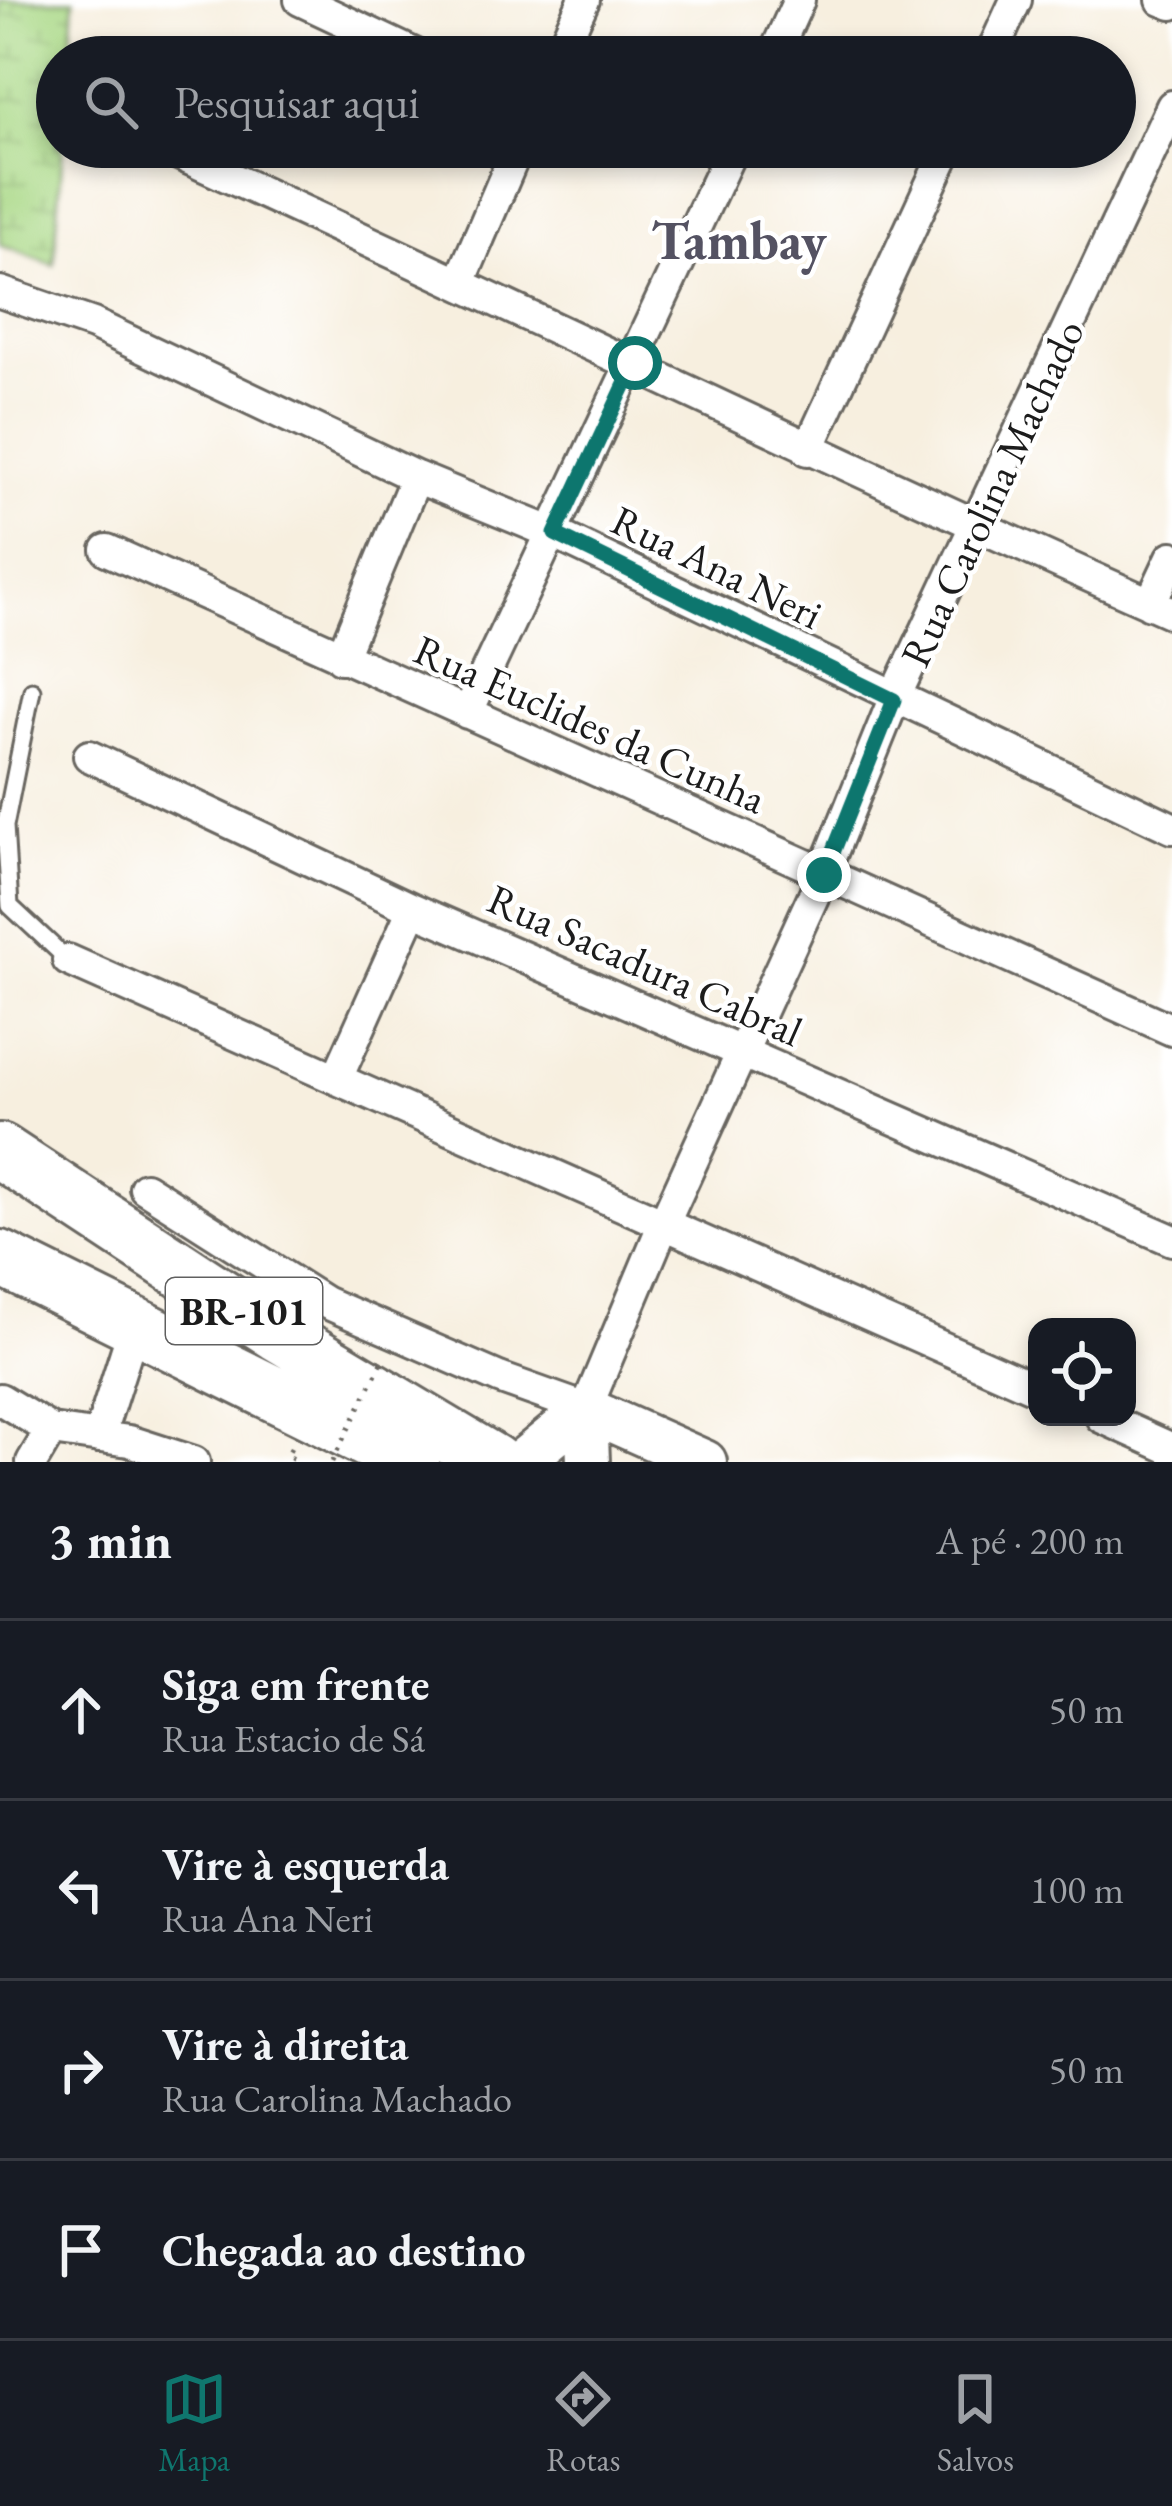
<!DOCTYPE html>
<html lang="pt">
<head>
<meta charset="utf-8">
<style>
  :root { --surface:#171b24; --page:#20242c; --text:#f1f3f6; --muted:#9ea1a6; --line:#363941; --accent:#0f766e }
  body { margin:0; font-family:"EB Garamond",serif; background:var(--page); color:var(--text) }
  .controls { position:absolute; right:36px; bottom:36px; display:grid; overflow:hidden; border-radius:24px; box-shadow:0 6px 18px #0003 }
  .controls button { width:108px; height:108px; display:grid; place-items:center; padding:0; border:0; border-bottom:3px solid var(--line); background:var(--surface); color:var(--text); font:60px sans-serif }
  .stop { position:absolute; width:36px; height:36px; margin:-27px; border:9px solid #0f766e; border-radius:50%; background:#fff }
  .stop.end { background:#0f766e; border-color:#fff; box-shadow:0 3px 12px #0008 }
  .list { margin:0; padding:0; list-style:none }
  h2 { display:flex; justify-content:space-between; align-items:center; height:156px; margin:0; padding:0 48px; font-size:51px }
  h2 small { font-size:39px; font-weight:400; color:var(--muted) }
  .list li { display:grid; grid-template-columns:78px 1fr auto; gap:36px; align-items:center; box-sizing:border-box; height:180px; padding:0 48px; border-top:3px solid var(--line) }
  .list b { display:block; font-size:45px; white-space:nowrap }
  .list p { margin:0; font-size:39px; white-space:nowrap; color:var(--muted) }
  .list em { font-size:39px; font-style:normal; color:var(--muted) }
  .icon { flex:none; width:66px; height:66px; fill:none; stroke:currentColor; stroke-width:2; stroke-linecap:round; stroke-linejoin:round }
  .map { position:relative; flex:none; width:1172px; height:1462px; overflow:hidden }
  .search { position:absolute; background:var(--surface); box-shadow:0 6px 18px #0003; left:36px; right:36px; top:36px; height:132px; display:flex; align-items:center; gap:30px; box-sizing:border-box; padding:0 42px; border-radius:66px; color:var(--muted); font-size:45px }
  .sheet { height:876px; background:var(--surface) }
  nav { display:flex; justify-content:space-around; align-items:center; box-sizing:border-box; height:168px; border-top:3px solid var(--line); background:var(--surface); font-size:33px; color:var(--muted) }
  nav a { display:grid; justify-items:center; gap:6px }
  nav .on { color:var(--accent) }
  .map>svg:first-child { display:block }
  .wetland { fill:url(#wetland-marsh); stroke:#627a50; stroke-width:3 }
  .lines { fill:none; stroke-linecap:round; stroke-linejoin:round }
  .lane-casing { stroke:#696660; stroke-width:21 }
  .street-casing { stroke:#696660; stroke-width:36 }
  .secondary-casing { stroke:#696660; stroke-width:48 }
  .highway-casing { stroke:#696660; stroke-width:60 }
  .path { stroke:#696660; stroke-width:4.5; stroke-dasharray:3 9; stroke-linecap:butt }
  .lane { stroke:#fff; stroke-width:15 }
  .street { stroke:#fff; stroke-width:30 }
  .secondary { stroke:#fff; stroke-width:42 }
  .highway { stroke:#fff; stroke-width:54 }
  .path-bridge { stroke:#696660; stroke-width:4.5; stroke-dasharray:3 9; stroke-linecap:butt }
  .route { stroke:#0f766e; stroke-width:15 }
  .labels { text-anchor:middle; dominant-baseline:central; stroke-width:9; stroke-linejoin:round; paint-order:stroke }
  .shield { fill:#fff; stroke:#606060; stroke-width:3 }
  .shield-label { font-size:39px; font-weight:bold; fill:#1c1c1c }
  .street-label { font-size:42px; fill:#1c1c1c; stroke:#fff }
  .district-label { font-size:54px; font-weight:bold; fill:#545262; stroke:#fff }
</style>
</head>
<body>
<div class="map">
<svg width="1172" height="1462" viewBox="0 0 1172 1462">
  <defs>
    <pattern id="wetland-marsh" width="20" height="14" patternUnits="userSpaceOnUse" patternTransform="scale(3)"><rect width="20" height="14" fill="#a9d885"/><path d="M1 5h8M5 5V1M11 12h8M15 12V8" fill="none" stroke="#91b972"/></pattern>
  </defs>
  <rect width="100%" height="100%" fill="#fff"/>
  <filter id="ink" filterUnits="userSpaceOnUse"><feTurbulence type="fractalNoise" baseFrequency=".00833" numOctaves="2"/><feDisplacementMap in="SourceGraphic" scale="24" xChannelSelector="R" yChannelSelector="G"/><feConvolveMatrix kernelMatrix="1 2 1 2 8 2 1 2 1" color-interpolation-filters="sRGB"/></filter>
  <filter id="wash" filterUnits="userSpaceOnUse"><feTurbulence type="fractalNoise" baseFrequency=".004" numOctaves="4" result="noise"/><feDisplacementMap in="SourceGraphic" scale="48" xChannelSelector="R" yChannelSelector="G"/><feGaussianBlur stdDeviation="2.7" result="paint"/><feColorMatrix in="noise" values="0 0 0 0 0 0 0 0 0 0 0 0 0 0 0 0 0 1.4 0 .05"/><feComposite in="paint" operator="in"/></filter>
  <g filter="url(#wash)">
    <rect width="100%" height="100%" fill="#f7efdf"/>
    <path class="wetland" d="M0,0h74l-4,57h-13v90h6l-9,118 -54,-20z"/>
  </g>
  <g filter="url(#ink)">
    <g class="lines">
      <g class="lane-casing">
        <path id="lane" d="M32,690l-27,136 5,80 58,54"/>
      </g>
      <g class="street-casing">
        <path id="street" d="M300,0l121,57
          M1162,0l10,4
          M558,57l26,-57
          M773,57l26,-57
          M990,57l26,-57
          M163,147c338,153 670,316 1009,466
          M460,282l58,-135
          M0,292l93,32 323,153 139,57 617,294
          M808,450l140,-303
          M107,550l1065,480
          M1150,604l22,-47
          M341,658l75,-181
          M467,713l266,-566
          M89,756l324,153 759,331
          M68,960l969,429
          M337,1078l76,-169
          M145,1188l179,114 175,76 87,31 78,-186 159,-348 71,-176 278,-593
          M0,1399l51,31 78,11 65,21
          M1101,1417l71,32
          M99,1437l36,-113
          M32,1462l19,-32"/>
      </g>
      <g class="secondary-casing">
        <path id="secondary" d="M586,1409l119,53
          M586,1409l2,53
          M521,1462l65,-53"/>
      </g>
      <g class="highway-casing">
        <path id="highway" d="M0,1151l277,182 216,129
          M0,1258l412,204"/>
      </g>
      <path class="path" d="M291,1448l-4,7 12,7"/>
      <use href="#lane" class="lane"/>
      <use href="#street" class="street"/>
      <use href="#secondary" class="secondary"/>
      <use href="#highway" class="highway"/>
      <path class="path-bridge" d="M332,1462l50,-100"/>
    </g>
  </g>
  <g class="lines" filter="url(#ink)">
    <path class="route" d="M635,363l-80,171 339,166 -70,175"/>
  </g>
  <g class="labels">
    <rect class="shield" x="166" y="1278" width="156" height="66" rx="9"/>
    <g class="shield-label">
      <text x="244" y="1311">BR-101</text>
    </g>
    <g class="street-label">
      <text transform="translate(992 493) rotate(-65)">Rua Carolina Machado</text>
      <text transform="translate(717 567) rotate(26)">Rua Ana Neri</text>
      <text transform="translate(590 724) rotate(24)">Rua Euclides da Cunha</text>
      <text transform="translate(645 965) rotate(24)">Rua Sacadura Cabral</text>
    </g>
    <g class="district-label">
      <text x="739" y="240">Tambay</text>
    </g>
  </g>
</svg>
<div class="controls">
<button><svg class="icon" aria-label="locate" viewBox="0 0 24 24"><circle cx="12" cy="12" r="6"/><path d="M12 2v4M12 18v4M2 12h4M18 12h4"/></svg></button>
</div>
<div class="stop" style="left:635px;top:363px"></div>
<div class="stop end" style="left:824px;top:875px"></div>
<div class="search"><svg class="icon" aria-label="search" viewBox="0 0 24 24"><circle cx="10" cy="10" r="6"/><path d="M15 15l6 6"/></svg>Pesquisar aqui</div>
</div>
<section class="sheet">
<h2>3 min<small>A pé · 200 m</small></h2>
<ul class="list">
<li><svg class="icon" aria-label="ahead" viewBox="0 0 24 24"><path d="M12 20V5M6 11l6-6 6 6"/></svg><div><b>Siga em frente</b><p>Rua Estacio de Sá</p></div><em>50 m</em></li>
<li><svg class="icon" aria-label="left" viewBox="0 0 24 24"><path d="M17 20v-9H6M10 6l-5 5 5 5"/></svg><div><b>Vire à esquerda</b><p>Rua Ana Neri</p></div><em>100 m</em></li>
<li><svg class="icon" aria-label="right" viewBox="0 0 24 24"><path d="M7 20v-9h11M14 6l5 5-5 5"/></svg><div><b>Vire à direita</b><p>Rua Carolina Machado</p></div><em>50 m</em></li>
<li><svg class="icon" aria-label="arrive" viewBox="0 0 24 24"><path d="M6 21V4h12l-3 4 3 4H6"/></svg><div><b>Chegada ao destino</b></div></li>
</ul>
</section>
<nav>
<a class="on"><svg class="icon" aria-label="map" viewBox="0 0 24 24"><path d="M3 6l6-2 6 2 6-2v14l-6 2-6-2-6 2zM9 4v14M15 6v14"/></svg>Mapa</a>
<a><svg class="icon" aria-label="directions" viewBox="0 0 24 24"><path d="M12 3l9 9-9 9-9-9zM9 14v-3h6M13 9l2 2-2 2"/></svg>Rotas</a>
<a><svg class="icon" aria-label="saved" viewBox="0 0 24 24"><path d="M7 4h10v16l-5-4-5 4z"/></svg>Salvos</a>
</nav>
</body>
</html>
